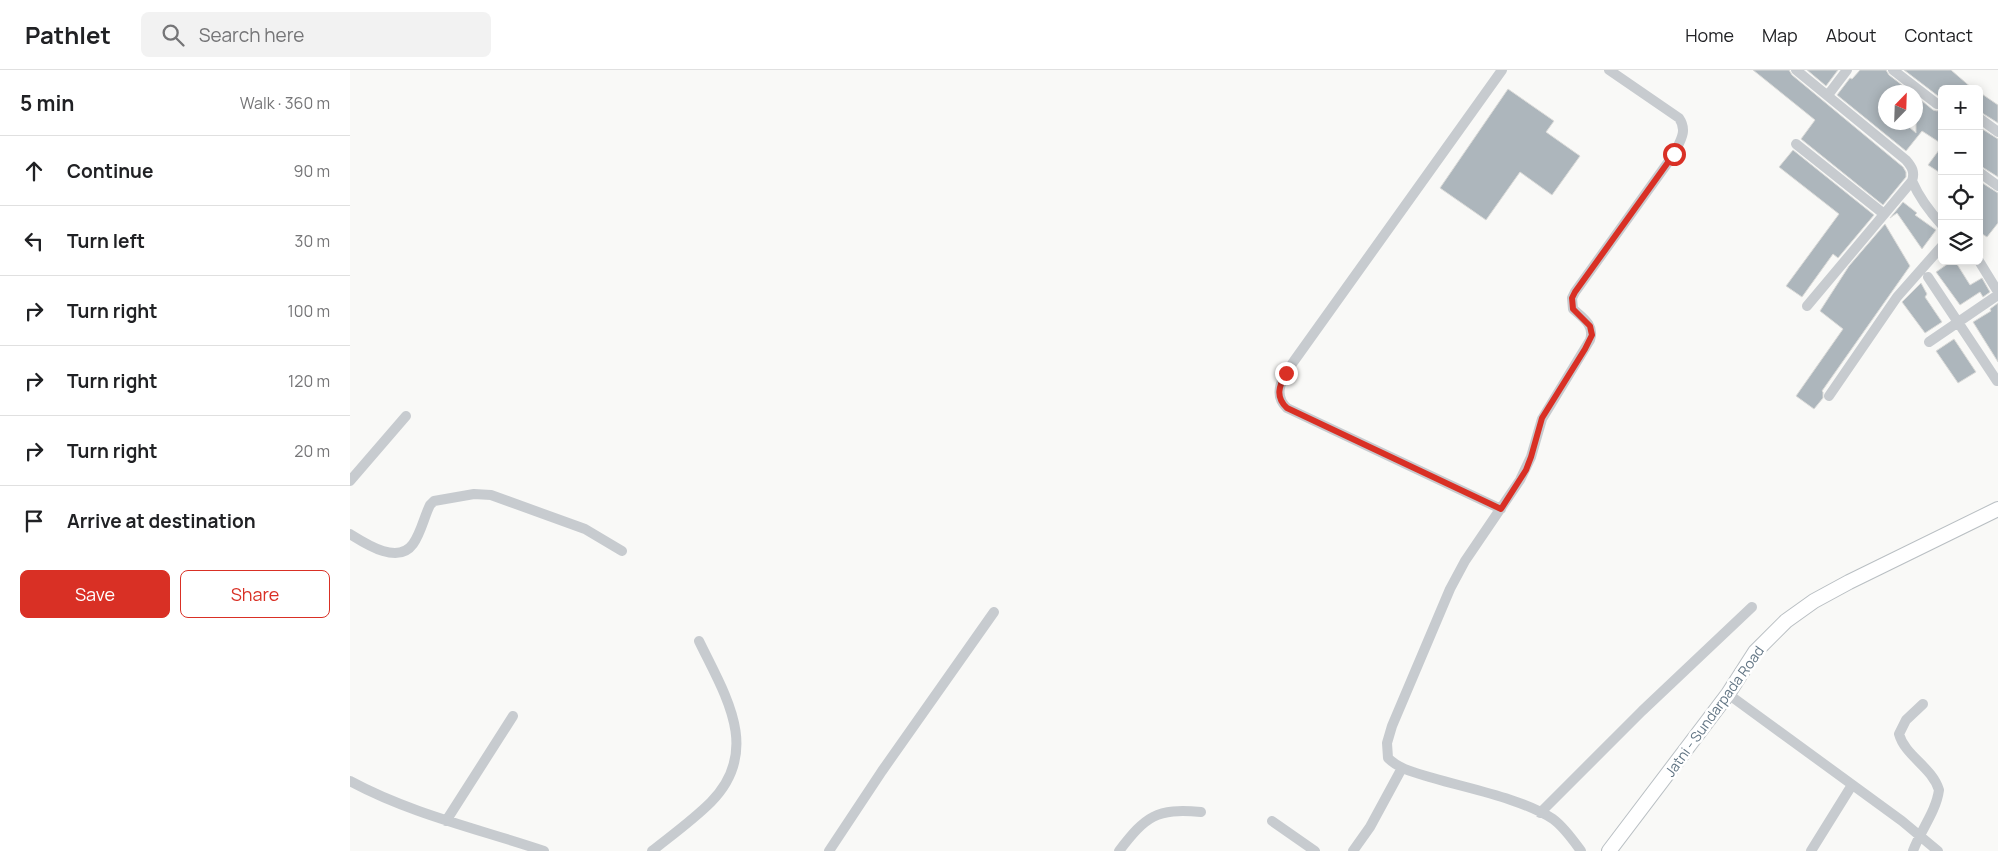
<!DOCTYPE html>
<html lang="en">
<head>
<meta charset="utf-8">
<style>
  :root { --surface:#fff; --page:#f2f2f2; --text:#202124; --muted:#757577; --line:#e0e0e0; --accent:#d93025 }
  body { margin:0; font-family:Manrope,sans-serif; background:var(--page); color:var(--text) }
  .controls { position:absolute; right:15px; top:15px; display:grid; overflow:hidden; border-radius:8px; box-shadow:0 2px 12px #0003 }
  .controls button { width:45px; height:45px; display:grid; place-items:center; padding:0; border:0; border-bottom:1px solid var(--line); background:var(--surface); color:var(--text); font:25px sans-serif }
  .compass { position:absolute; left:1528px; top:15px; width:45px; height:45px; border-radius:50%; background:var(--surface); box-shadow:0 2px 12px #0003; rotate:23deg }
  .stop { position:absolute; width:15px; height:15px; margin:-11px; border:4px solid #d93025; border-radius:50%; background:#fff }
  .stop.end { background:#d93025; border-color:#fff; box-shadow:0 1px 5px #0008 }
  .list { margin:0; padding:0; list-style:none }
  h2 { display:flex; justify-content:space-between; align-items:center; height:65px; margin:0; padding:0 20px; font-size:21px }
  h2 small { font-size:16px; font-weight:400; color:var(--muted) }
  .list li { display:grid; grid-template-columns:32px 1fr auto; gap:15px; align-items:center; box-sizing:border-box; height:70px; padding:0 20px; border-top:1px solid var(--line) }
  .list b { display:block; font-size:19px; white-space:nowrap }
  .list em { font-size:16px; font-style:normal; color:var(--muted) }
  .actions { display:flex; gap:10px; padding:15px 20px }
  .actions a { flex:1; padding:11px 0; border:1px solid var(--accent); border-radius:8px; text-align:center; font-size:18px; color:var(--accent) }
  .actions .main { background:var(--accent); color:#fff }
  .icon { flex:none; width:28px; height:28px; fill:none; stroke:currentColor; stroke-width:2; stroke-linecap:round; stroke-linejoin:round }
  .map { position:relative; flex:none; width:1648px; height:781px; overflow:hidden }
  header { display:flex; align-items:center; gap:30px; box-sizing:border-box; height:70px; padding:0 25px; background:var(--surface); border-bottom:1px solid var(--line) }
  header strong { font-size:24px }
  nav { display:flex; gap:28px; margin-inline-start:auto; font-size:18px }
  .search { width:350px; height:45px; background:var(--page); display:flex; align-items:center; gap:12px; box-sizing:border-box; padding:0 18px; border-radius:8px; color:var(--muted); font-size:19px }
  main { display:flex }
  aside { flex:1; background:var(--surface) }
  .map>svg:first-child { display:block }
  .building { fill:#adb6bc; stroke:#dbdbd9 }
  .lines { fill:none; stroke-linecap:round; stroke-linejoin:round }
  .secondary-casing { stroke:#b9bfc3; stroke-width:16 }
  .street { stroke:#c7cbcf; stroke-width:10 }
  .secondary { stroke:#fff; stroke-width:14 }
  .route { stroke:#d93025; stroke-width:6 }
  .labels { text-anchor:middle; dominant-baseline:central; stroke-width:5; stroke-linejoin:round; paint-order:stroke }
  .street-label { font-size:14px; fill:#627584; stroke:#fff }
</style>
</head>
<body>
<header>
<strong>Pathlet</strong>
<div class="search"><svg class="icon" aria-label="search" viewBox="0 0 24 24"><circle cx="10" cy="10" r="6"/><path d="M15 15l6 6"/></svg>Search here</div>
<nav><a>Home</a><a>Map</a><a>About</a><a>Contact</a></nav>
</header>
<main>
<aside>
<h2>5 min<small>Walk · 360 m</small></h2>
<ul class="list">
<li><svg class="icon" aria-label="ahead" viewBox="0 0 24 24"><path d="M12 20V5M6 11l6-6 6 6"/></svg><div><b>Continue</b></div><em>90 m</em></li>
<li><svg class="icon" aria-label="left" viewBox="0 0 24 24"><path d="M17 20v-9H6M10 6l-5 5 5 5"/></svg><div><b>Turn left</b></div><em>30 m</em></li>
<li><svg class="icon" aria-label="right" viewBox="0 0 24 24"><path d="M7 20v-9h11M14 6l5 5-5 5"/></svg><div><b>Turn right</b></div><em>100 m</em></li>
<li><svg class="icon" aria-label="right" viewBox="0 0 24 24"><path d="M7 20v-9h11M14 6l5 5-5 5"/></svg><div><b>Turn right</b></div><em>120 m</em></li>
<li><svg class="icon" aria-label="right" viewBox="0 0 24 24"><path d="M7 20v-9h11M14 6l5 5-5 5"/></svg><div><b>Turn right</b></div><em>20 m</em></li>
<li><svg class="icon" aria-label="arrive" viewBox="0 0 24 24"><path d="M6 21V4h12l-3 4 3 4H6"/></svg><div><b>Arrive at destination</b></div></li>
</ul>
<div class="actions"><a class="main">Save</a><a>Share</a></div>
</aside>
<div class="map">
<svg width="1648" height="781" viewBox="0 0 1648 781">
  <rect width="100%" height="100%" fill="#f9f9f7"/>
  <path class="building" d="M1403,0h36l3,5 111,92 3,5v5l-23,28 -82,-66 14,-19z
    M1457,0h31l-12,16z
    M1510,0h26l3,5 22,17h-25v30h17l13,11v-37l17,14 4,1 5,-2v35l-20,-13 -16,20 -69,-56 13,-17 2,1z
    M1554,0h47l22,19h-31v10z
    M1158,19l46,32 -8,11 34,24 -28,39 -32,-23 -34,48 -46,-32z
    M1629,22l19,13v18l-19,-12z
    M1629,57l19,12v38l-19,-12z
    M1592,76v28l-14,-9z
    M1443,80l81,65 -36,43 -5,-4 -31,43 -16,-11 53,-72 -60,-47z
    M1629,111l19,12v30l-11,14 -8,-5z
    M1553,132l14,11 -2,2 21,15 -14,19 -25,-36 -7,5z
    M1535,154l25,42 -88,125 1,1v6l-9,11 -18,-13 47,-67 -23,-18 29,-45z
    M1602,191h3l15,24 12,-7 8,14 -7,5 -3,-5 -20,13 -24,-33z
    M1571,213l6,11 -2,3 17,25 -17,11 -23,-31z
    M1648,233v59l-25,-40 18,-11 -1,-2z
    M1604,269l22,33 -18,11 -22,-32z"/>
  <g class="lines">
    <g class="secondary-casing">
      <path id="secondary" d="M1259,781l119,-157 27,-42 31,-31 28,-20 35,-19 149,-73"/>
    </g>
    <path class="street" d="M1446,0l110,90c6,7 9,12 6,21 7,16 18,31 30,44
      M1543,0l44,34
      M1478,25l19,-25
      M1629,48l19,14
      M1446,74l88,70
      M1629,102l19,14
      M1629,191l19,31
      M1578,207l69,104
      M1457,236l105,-125
      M1579,272l69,-47
      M1479,326l68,-99 45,-51
      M0,411l56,-65
      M1151,439l-214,-101c-16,-15 -3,-32 7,-47l208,-291
      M0,464c16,10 48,31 63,10 8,-11 11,-27 17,-39l4,-4 40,-7 17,1 94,34 37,22
      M1378,624l174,127 36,30
      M0,711c61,33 129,48 194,70
      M1190,743l102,-102 110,-104
      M96,751l67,-105
      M922,751l43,30
      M302,781c20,-16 41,-31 59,-49 51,-52 14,-107 -12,-161
      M479,781l53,-80 112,-159
      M769,781c27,-35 37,-43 82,-39
      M1003,781l17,-24 32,-59
      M1231,781c-8,-11 -17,-24 -28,-32 -33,-21 -83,-30 -120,-41 -16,-5 -33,-8 -45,-20l-1,-15 5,-17 58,-137 15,-28 55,-81 11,-23 11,-38 48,-79c5,-15 -7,-22 -17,-31l-1,-11 3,-6 99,-138c6,-13 14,-23 5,-36l-70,-48
      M1461,781l41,-66
      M1563,781c7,-20 23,-39 26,-61 -7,-23 -34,-34 -40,-56l7,-14 17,-16"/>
    <use href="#secondary" class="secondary"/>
  </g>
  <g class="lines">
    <path class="route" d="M936,303c-7,13 -11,24 1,35l214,101 25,-39 5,-13 11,-39 43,-69 7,-14 -2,-9 -17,-17 -1,-11 3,-6 99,-138"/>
  </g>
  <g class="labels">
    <g class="street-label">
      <text transform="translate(1364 641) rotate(-54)">Jatni - Sundarpada Road</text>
    </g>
  </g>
</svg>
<div class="controls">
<button>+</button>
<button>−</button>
<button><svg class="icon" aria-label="locate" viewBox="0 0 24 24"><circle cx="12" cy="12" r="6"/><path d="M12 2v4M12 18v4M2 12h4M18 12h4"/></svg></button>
<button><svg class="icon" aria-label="layers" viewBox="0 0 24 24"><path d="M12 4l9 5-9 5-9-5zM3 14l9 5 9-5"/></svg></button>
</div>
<svg class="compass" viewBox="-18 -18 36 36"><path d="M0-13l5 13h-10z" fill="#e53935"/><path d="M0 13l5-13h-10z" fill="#757577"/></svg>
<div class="stop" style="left:1324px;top:84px"></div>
<div class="stop end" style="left:936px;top:303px"></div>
</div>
</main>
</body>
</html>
